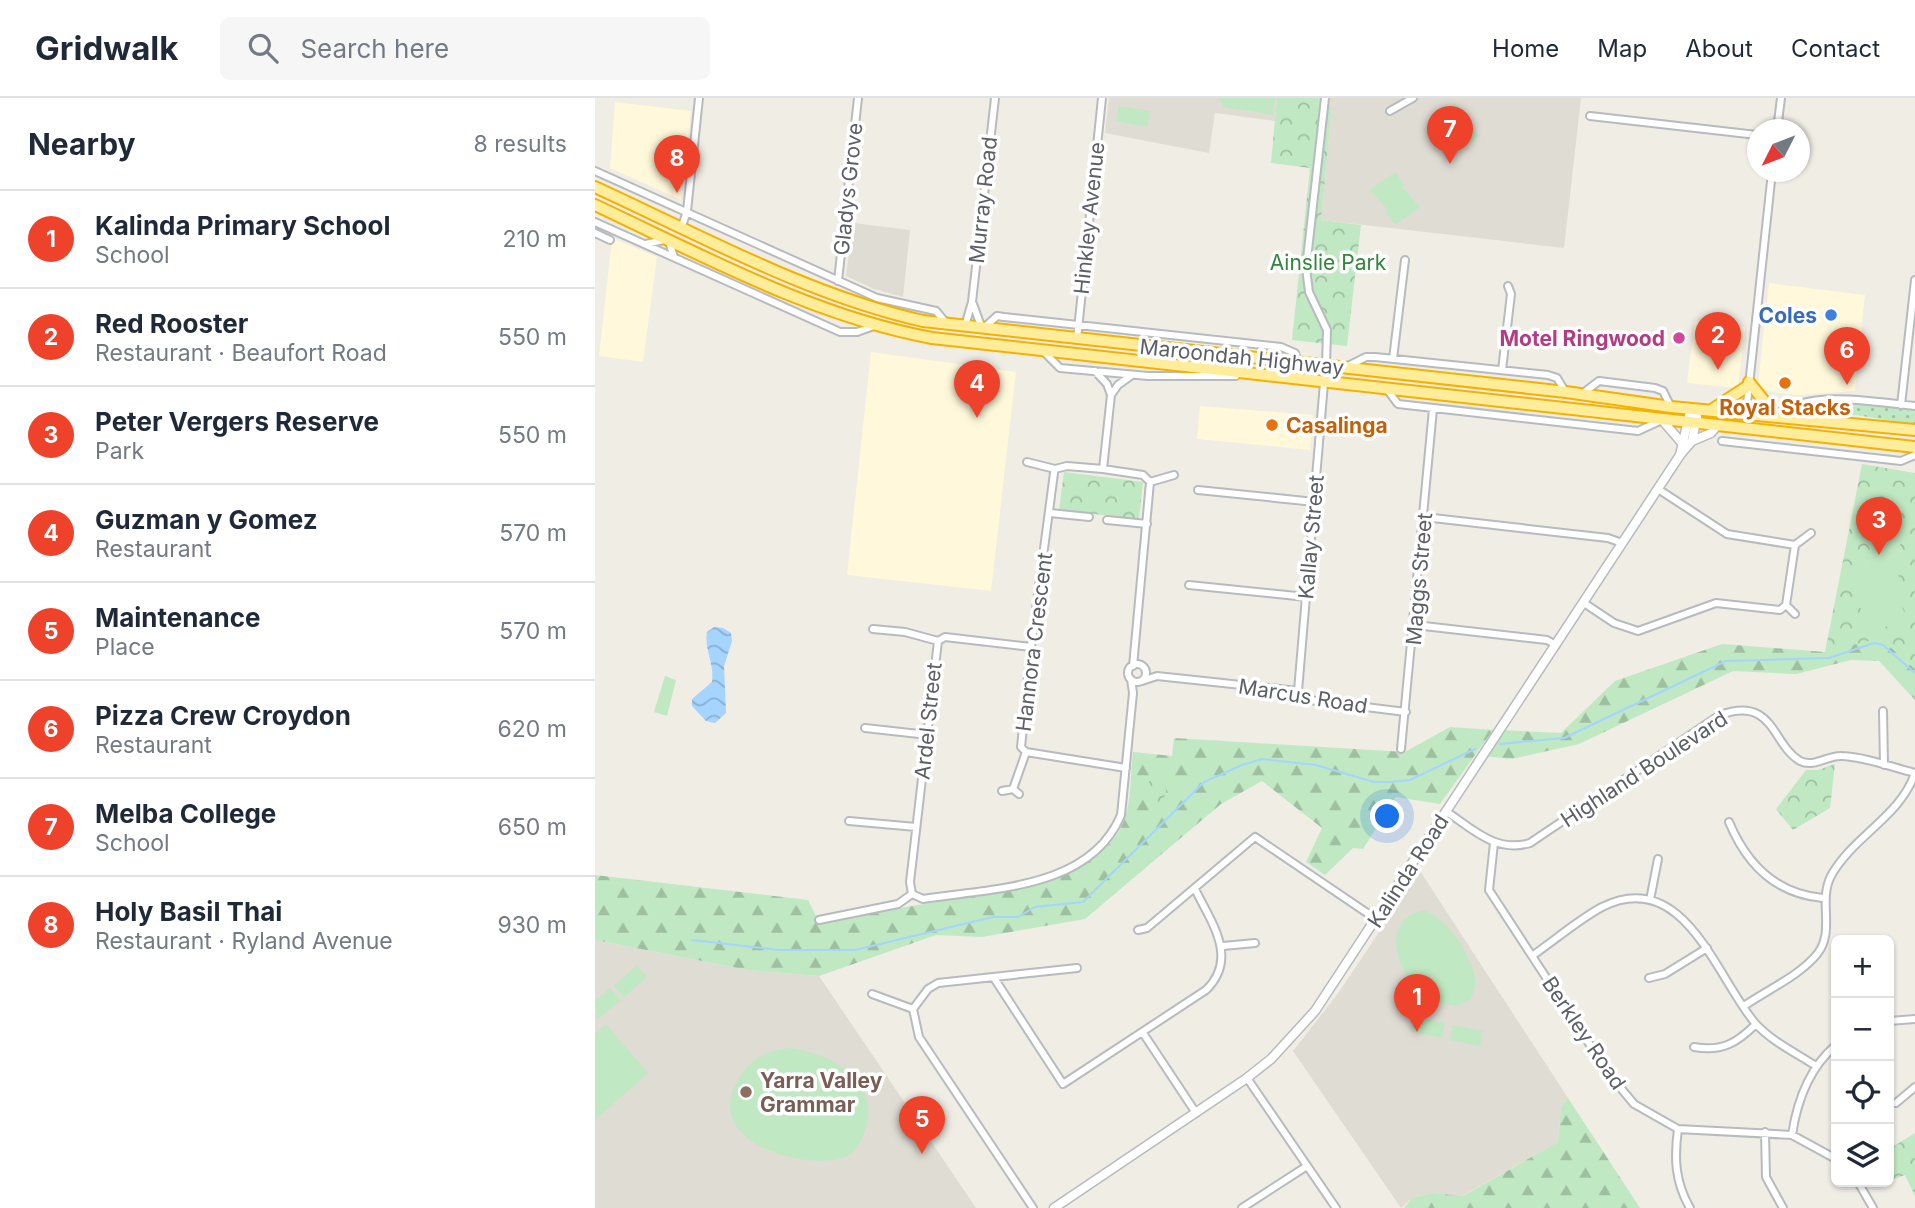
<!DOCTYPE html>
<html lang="en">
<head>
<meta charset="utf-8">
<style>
  :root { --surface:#fff; --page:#f6f6f7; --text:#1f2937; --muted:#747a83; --line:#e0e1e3; --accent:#ef422b }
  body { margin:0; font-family:Inter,sans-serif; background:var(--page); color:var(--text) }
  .controls { position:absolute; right:21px; bottom:21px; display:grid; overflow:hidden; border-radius:10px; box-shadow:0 2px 5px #0004 }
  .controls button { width:63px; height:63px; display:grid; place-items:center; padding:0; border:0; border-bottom:2px solid var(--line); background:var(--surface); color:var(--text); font:35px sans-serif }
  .compass { position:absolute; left:1152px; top:21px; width:63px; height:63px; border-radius:50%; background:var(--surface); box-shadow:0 2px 5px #0004; rotate:228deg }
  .you { position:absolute; left:793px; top:719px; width:24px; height:24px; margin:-18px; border:5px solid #fff; border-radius:50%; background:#1a73e8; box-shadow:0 0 0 10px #1a73e833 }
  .badge { display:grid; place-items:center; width:46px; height:46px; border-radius:50%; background:var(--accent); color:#fff; font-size:23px; font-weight:700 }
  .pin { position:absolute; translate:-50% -58px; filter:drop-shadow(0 2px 4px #0008) }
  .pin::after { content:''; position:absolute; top:37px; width:24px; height:21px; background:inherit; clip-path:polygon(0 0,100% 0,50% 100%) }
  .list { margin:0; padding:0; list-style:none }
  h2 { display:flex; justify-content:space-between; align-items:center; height:91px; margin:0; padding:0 28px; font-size:30px }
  h2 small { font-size:23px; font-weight:400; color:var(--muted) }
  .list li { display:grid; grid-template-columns:46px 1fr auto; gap:21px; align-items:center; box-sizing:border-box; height:98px; padding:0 28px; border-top:2px solid var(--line) }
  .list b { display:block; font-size:26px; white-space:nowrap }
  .list p { margin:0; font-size:23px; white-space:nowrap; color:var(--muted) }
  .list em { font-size:23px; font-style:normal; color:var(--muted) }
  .icon { flex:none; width:38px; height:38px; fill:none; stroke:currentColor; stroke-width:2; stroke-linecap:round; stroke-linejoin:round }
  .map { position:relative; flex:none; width:1320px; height:1110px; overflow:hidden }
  header { display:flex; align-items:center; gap:42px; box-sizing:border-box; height:98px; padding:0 35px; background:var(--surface); border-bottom:2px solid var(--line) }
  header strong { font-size:33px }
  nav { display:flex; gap:38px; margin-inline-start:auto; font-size:24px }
  .search { width:490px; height:63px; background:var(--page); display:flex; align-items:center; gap:18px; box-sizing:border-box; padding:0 24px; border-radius:10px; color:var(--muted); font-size:26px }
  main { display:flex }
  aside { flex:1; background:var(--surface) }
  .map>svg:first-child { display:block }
  .commercial { fill:#fff8da }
  .education { fill:#dfdcd3 }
  .grass { fill:url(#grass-dots) }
  .forest { fill:url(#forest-firs) }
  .park { fill:url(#park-crowns) }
  .pitch { fill:#c0e8c2 }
  .water { fill:url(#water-waves) }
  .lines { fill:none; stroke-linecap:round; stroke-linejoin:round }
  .stream { stroke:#a5d4ff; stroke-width:2 }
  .minor-casing { stroke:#b7babf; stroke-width:10 }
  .tertiary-casing { stroke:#b7babf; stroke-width:11 }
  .trunk-casing { stroke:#f4b100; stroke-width:14 }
  .minor { stroke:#fff; stroke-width:6 }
  .tertiary { stroke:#fff; stroke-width:8 }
  .trunk { stroke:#ffed9b; stroke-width:10 }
  .shop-dot { fill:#3f7fe0; stroke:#fff; stroke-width:2.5 }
  .hotel-dot { fill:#d1479c; stroke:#fff; stroke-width:2.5 }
  .food-dot { fill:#e8710a; stroke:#fff; stroke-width:2.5 }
  .education-dot { fill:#8d6e63; stroke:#fff; stroke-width:2.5 }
  .labels { text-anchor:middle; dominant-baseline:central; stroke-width:7; stroke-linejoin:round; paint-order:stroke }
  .street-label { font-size:21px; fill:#5c6066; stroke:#fff }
  .park-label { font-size:21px; fill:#32873a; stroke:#fff }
  .shop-label { font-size:21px; font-weight:bold; fill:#366cbe; stroke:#fff; text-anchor:end }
  .hotel-label { font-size:21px; font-weight:bold; fill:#b23c85; stroke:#fff; text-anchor:end }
  .food-label { font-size:21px; font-weight:bold; fill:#c56008; stroke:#fff }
  .education-label { font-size:21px; font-weight:bold; fill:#785e54; stroke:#fff; text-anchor:start }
</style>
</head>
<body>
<header>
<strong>Gridwalk</strong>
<div class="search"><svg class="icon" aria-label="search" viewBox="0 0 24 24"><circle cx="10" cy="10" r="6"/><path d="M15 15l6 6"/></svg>Search here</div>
<nav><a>Home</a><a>Map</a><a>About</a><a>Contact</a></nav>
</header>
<main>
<aside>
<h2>Nearby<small>8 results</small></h2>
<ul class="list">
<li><span class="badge">1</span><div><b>Kalinda Primary School</b><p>School</p></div><em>210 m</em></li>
<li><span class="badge">2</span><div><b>Red Rooster</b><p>Restaurant · Beaufort Road</p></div><em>550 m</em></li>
<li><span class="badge">3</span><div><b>Peter Vergers Reserve</b><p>Park</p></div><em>550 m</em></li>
<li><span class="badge">4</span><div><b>Guzman y Gomez</b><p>Restaurant</p></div><em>570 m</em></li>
<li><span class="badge">5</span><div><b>Maintenance</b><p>Place</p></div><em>570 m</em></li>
<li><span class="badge">6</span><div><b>Pizza Crew Croydon</b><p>Restaurant</p></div><em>620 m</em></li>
<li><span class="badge">7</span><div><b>Melba College</b><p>School</p></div><em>650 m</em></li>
<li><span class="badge">8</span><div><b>Holy Basil Thai</b><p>Restaurant · Ryland Avenue</p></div><em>930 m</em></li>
</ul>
</aside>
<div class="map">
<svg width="1320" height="1110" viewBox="0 0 1320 1110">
  <defs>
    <pattern id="grass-dots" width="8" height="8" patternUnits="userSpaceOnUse" patternTransform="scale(1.75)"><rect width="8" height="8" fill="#c0e8c2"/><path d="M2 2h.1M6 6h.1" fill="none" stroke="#9fbfa1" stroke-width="1.8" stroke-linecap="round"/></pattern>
    <pattern id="forest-firs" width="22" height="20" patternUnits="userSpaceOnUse" patternTransform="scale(1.75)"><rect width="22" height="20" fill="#c0e8c2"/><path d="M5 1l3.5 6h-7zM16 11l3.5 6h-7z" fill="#9fbfa1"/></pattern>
    <pattern id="park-crowns" width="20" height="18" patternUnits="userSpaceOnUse" patternTransform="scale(1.75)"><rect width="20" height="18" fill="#c0e8c2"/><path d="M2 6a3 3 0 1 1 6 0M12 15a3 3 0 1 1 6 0" fill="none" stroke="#9fbfa1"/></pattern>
    <pattern id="water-waves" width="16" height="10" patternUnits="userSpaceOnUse" patternTransform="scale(1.75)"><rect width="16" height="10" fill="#a5d4ff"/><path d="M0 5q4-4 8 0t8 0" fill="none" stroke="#8aafd2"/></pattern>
  </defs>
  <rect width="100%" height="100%" fill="#efede4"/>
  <path class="commercial" d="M20,4l76,9 -10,89 -71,-32z
    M17,140l45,19 -14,105 -44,-6z
    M1174,185l96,12 -10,96 -59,4 -31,-4 -7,-7z
    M1100,223l50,6 -7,61 -51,-5z
    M276,254l145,20 -25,219 -144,-16z
    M605,308l113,9 -3,35 -113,-11z"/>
  <path class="education" d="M514,0h168l-2,23 -60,-8 -6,40 -104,-20z
    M724,0h262l-17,150 -243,-28 11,-113 -14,-2z
    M258,125l57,7 -7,67 -29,-8 -28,-13z
    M825,773l148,227 -7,9 -3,35 -96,54 -30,-3 -20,5 -11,10 -108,-157 46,-59z
    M0,842l153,30 71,6 157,232h-381z"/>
  <path class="grass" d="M1265,305l55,7v14c-33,-3 -51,-11 -86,-10v-9z"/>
  <path class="forest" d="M1285,539l35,32v31l-36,-39 -28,-1 -55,14 -63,-3 -154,73 -67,15 -29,-3 17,-26 61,3 54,-52 107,-37 103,8z
    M855,629l43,3 -53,74 -44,-7 -33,52 -10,-1 -28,27 -19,-13 16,-34 -60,-47 -41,23 -136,115 -103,18 -46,-2 -117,41 -71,-6 -153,-30v-65l213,25 11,22 221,-38c31,-9 69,-29 83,-61 9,-20 7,-49 10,-71l39,4 2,-18 231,14z
    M973,1000l72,110h-236l8,-10 20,-5 31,3 95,-54 3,-35z"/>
  <path class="park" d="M682,0h42l-1,7 14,2 -11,113 40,5 -14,121 -55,-6 18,-172 -39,-5z
    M1267,366l53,9v196l-35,-31 -55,14z
    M469,374l79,10 -4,37 -80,-9z
    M1240,666l-5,44 -37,22 -17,-21 30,-39h12z
    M560,677l6,2c7,12 7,18 -3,28l-9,-6 -3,-14z
    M1320,1035v63l-10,-21 -16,6v-32z"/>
  <path class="pitch" d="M624,0h56l-2,17 -49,-8z
    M860,5l24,33 -25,18 -24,-33z
    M524,8l31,5 -3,16 -31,-6z
    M800,74l9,13 -2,2 18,20 -25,18 -9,-13 2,-2 -18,-20z
    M1287,406l19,29 -4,66 8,14 -28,20 -20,-30 5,-3 -19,-29 14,-9 -5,-7 10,-7 5,7 5,-3 -19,-29z
    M70,578l11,4 -9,36 -13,-4z
    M829,812c25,10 45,42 51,68 2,6 -2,15 -4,21l-14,7c-10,-2 -23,-3 -32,-9 -28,-22 -47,-77 -1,-87z
    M42,867l10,12 -23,20 -10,-11z
    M15,890l11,12 -24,20 -2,-19z
    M818,918l32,7 -3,15 -32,-7z
    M11,926l42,49 -53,47v-86z
    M858,927l30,6 -3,15 -30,-6z
    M196,950c45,6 95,38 71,91 -5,10 -12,18 -23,20 -49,10 -142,-23 -97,-85 12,-18 28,-24 49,-26z"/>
  <path class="water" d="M119,529l9,1 8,5 1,8 -8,25 2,47 -11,10 -9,-2 -14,-15v-7l20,-17c3,-18 -8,-32 -5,-50z"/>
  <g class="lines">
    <path class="stream" d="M905,646l64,-6 162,-77 103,-3 45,-15 9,2 32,28
      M97,842l87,10h76l138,-33h25l17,-10 48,-5 121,-120 38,-17 20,-6 54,6 58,17h16l20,-2 65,-31"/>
    <g class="minor-casing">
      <path id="minor" d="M730,0l-19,170 3,24 18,38 -1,36
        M795,13l23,-13
        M995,18l167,19
        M1182,32l4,-32
        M0,73l282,127 59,13 11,13
        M0,124l245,110h17l17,-6
        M87,128l5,-15 12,-113
        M0,135l15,7
        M51,146l22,-5 6,18
        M243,183l20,-183
        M378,206l8,22
        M370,228l7,-24 23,-204
        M390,229l12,-11 7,1 277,30 14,6 3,10
        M482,241l25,-241
        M449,254l16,16 88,8h88
        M798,261l12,-99
        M753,268l18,-9h9l173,18 9,3 8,13
        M907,272l9,-76 -3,-8
        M500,273l12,13 4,11 -8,74 40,6 7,7 -17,184
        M791,290l12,16 240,27 24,-11
        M987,296l17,-13 56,7 8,3 8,16
        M516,297l7,-10 14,-10
        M1306,307l14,-125
        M1151,315l26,-241
        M1180,317c38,-26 97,-13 140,-9
        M1127,343l179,20 14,-6
        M432,364l28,7
        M508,371l-36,-3 -12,3 -1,4 -23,174 -10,100 5,5 100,16
        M555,384l24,-7
        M603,392l117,12
        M455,415l39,4
        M829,419l184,21 14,5
        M512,422l40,4
        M1200,447l16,-12
        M594,487l117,12
        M989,505l30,20 24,8 78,-28 64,7 6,-5 9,-60 -68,-11 -69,-45
        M1191,507l9,9
        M820,527l132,15 9,5
        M278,531l32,3 33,9
        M533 575a9 9 0 1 1 18 0a9 9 0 1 1-18 0Z
        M547,583l15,-5 141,15 11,9 97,12
        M703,593l26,-308
        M1288,613l1,54
        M270,630l63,7
        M806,651l32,-340
        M418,691l13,-37
        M407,693l11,-2 6,5
        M852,714c27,18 49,41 83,31l190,-128c54,-20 52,30 80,46 15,7 27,-6 42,-5 24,1 49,11 73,17
        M254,723l67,6
        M1134,724c18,43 47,72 94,76
        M899,745l-5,47 120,184 25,30 44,25 114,6 44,24
        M317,796l-2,-12 28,-241 7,-4 86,10
        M1055,802l8,-41
        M224,822l79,-16 14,-10 11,5c67,-11 167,-9 198,-84l12,-122 -2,-14
        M543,832l9,-2 108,-91 121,82
        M628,848l32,-3
        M937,858c23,-16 46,-36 70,-49 82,-41 114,70 153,116 16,18 41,30 61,43
        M399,880l69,106 143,-94c33,-32 5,-68 -11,-101
        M1054,880l16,-4 42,-26
        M277,896l41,15
        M1149,908c23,-16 57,-31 74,-53 17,-23 0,-52 13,-77 21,-39 70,-60 84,-103
        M1294,923l26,-2
        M548,935l53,80
        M1099,949c28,5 43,-4 62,-23
        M652,980l89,130
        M1301,1005l19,-16
        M1083,1031c-4,29 -3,53 12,79
        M1170,1034l1,45 17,31
        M1197,1037c5,-34 17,-67 44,-90
        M1263,1084l15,26
        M438,1110l-114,-171 -6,-28 15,-20 10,-6 139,-15
        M647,1110l65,-42"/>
    </g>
    <g class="tertiary-casing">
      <path id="tertiary" d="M1067,322l20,23
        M1097,343l19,-8 6,-7
        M1085,357l11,-47
        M459,1110l193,-130 24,-19 44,-48 365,-556 12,-14 5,-24"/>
    </g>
    <g class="trunk-casing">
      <path id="trunk" d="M0,89c107,49 213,108 328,134l643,71 105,15 244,23
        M0,107c109,51 218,111 337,133l983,109
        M1154,284l26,33
        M1118,311l35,-23"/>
    </g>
    <use href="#minor" class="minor"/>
    <use href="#tertiary" class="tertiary"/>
    <use href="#trunk" class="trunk"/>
  </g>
  <circle class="shop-dot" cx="1236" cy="217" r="7"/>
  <circle class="hotel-dot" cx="1084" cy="240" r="7"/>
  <g class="food-dot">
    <circle cx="1190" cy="285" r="7"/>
    <circle cx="677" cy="327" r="7"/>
  </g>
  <circle class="education-dot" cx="151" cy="994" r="7"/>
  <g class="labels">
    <g class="street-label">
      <text transform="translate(253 91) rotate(-84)">Gladys Grove</text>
      <text transform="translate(388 102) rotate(-84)">Murray Road</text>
      <text transform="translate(494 120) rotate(-84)">Hinkley Avenue</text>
      <text transform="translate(647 259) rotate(6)">Maroondah Highway</text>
      <text transform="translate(716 439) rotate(-85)">Kallay Street</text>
      <text transform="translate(824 481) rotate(-85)">Maggs Street</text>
      <text transform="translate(439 544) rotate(-83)">Hannora Crescent</text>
      <text transform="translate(708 598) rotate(9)">Marcus Road</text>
      <text transform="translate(333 623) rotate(-84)">Ardel Street</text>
      <text transform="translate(1049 671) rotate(-33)">Highland Boulevard</text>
      <text transform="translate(813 773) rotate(-57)">Kalinda Road</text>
      <text transform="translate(989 935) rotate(56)">Berkley Road</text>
    </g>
    <g class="park-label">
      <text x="733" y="164">Ainslie Park</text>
    </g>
    <g class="shop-label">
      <text x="1222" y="217">Coles</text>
    </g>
    <g class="hotel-label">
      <text x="1070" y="240">Motel Ringwood</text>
    </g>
    <g class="food-label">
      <text x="1190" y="309">Royal Stacks</text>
      <text x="691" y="327" text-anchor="start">Casalinga</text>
    </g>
    <g class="education-label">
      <text x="165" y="982">Yarra Valley<tspan x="165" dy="24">Grammar</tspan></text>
    </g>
  </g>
</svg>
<div class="controls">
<button>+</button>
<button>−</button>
<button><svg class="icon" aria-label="locate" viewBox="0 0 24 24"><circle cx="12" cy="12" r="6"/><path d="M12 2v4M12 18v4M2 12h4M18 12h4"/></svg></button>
<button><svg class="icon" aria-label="layers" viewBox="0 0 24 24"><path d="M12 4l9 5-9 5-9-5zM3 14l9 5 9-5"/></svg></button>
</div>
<svg class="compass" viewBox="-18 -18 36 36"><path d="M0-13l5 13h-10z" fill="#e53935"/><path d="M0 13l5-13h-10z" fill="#747a83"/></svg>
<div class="you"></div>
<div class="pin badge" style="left:822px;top:934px">1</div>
<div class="pin badge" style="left:1123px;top:272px">2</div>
<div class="pin badge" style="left:1284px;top:457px">3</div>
<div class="pin badge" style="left:382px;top:320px">4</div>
<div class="pin badge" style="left:327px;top:1056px">5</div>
<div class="pin badge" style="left:1252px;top:287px">6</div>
<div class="pin badge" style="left:855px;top:66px">7</div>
<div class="pin badge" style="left:82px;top:95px">8</div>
</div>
</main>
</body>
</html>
